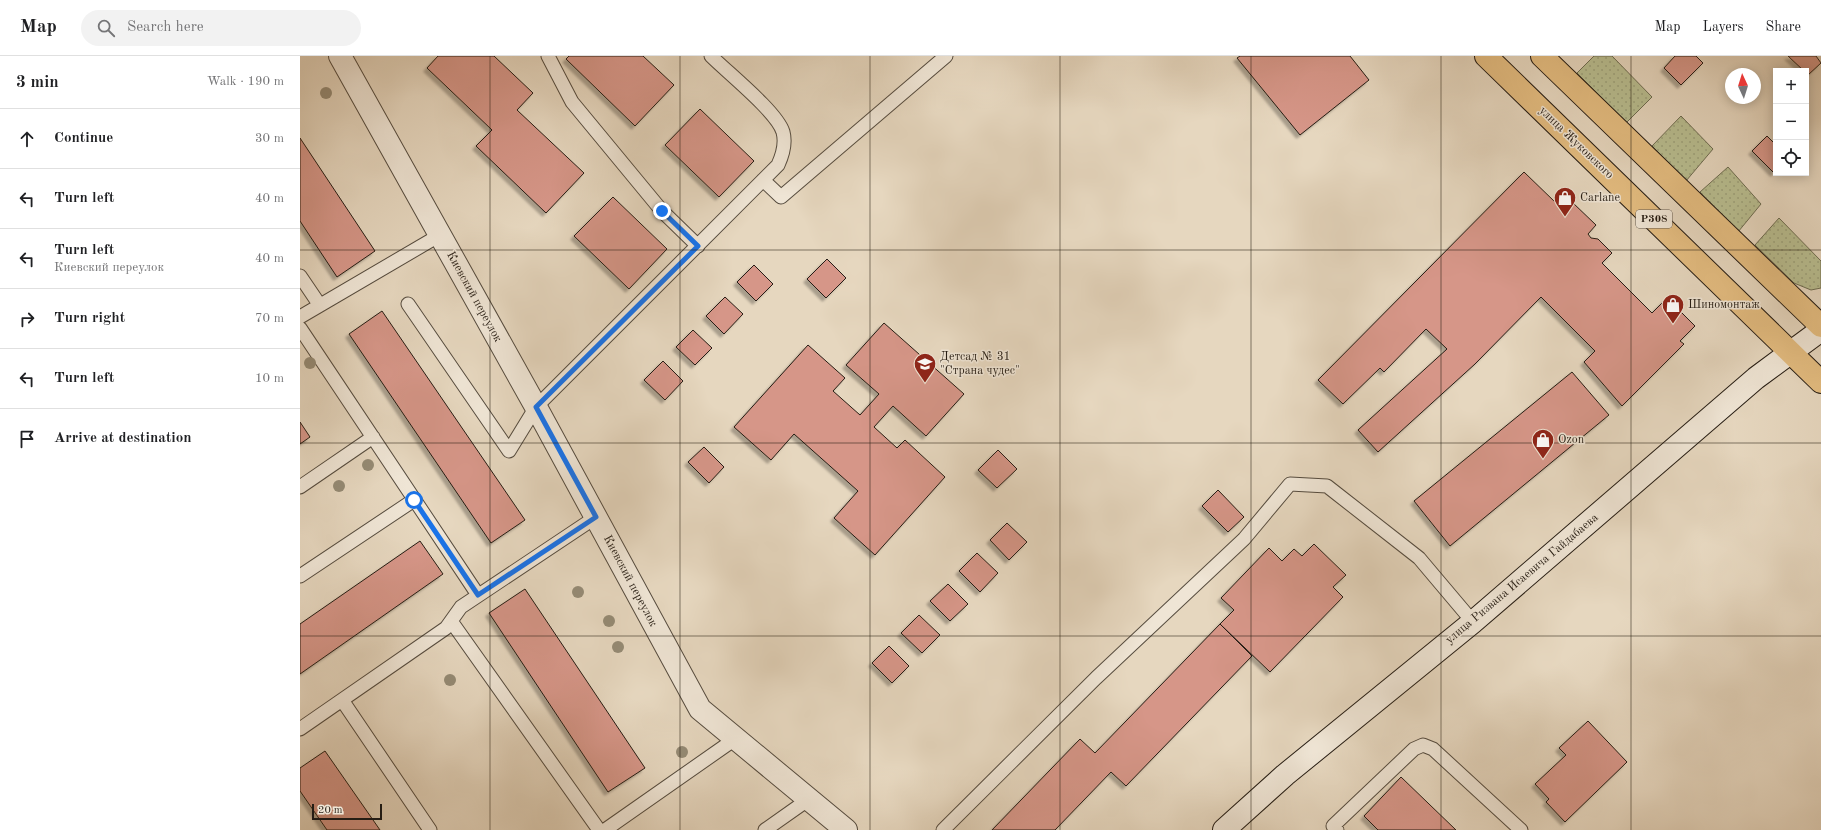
<!DOCTYPE html>
<html lang="en">
<head>
<meta charset="utf-8">
<style>
  :root { --surface:#fff; --page:#f2f2f2; --text:#202124; --muted:#757577; --line:#e0e0e0 }
  body { margin:0; font-family:"Old Standard TT",serif; background:var(--page); color:var(--text) }
  .controls { position:absolute; right:12px; top:12px; display:grid; overflow:hidden; border-radius:0px; box-shadow:0 2px 10px #0003 }
  .controls button { width:36px; height:36px; display:grid; place-items:center; padding:0; border:0; border-bottom:1px solid var(--line); background:var(--surface); color:var(--text); font:20px sans-serif }
  .compass { position:absolute; left:1425px; top:12px; width:36px; height:36px; border-radius:50%; background:var(--surface); box-shadow:0 2px 10px #0003; rotate:356deg }
  .scale { position:absolute; left:12px; bottom:10px; width:70px; box-sizing:border-box; padding-left:4px; border:2px solid #261d14; border-top:0; font-size:11px; line-height:14px; white-space:nowrap; color:#261d14; -webkit-text-stroke:3px #efe5d5; paint-order:stroke }
  .stop { position:absolute; width:12px; height:12px; margin:-9px; border:3px solid #1a73e8; border-radius:50%; background:#fff }
  .stop.end { background:#1a73e8; border-color:#fff; box-shadow:0 1px 4px #0008 }
  .list { margin:0; padding:0; list-style:none }
  h2 { display:flex; justify-content:space-between; align-items:center; height:52px; margin:0; padding:0 16px; font-size:17px }
  h2 small { font-size:13px; font-weight:400; color:var(--muted) }
  .list li { display:grid; grid-template-columns:26px 1fr auto; gap:12px; align-items:center; box-sizing:border-box; height:60px; padding:0 16px; border-top:1px solid var(--line) }
  .list b { display:block; font-size:15px; white-space:nowrap }
  .list p { margin:0; font-size:13px; white-space:nowrap; color:var(--muted) }
  .list em { font-size:13px; font-style:normal; color:var(--muted) }
  .icon { flex:none; width:22px; height:22px; fill:none; stroke:currentColor; stroke-width:2; stroke-linecap:round; stroke-linejoin:round }
  .map { position:relative; flex:none; width:1521px; height:774px; overflow:hidden }
  header { display:flex; align-items:center; gap:24px; box-sizing:border-box; height:56px; padding:0 20px; background:var(--surface); border-bottom:1px solid var(--line) }
  header strong { font-size:19px }
  nav { display:flex; gap:22px; margin-inline-start:auto; font-size:14px }
  .search { width:280px; height:36px; background:var(--page); display:flex; align-items:center; gap:10px; box-sizing:border-box; padding:0 14px; border-radius:22px; color:var(--muted); font-size:15px }
  main { display:flex }
  aside { flex:1; background:var(--surface) }
  .map>svg:first-child { display:block }
  .green { fill:url(#green-dots); stroke:#6f6d52 }
  .building { fill:#d69688; stroke:#261d14; filter:url(#shadow) }
  .lines { fill:none; stroke-linecap:round; stroke-linejoin:round }
  .lane-casing { stroke:#564c3f; stroke-width:15 }
  .street-casing { stroke:#564c3f; stroke-width:24 }
  .secondary-casing { stroke:#261d14; stroke-width:24 }
  .primary-casing { stroke:#261d14; stroke-width:24 }
  .lane { stroke:#efe5d5; stroke-width:13 }
  .street { stroke:#efe5d5; stroke-width:22 }
  .secondary { stroke:#efe5d5; stroke-width:22 }
  .primary { stroke:#e3bc80; stroke-width:22 }
  .tree { fill:#958b75 }
  .route { stroke:#1a73e8; stroke-width:5 }
  .grid { fill:none; stroke:#261d14; stroke-width:1; stroke-opacity:0.55 }
  .labels { text-anchor:middle; dominant-baseline:central; stroke-width:3; stroke-linejoin:round; paint-order:stroke }
  .shield { fill:#efe5d5; stroke:#62594e; stroke-width:1 }
  .shield-label { font-size:11px; font-weight:bold; fill:#261d14 }
  .street-label { font-size:12px; fill:#261d14; stroke:#efe5d5 }
  .poi-label { font-size:12px; fill:#261d14; stroke:#efe5d5; text-anchor:start }
</style>
</head>
<body>
<header>
<strong>Map</strong>
<div class="search"><svg class="icon" aria-label="search" viewBox="0 0 24 24"><circle cx="10" cy="10" r="6"/><path d="M15 15l6 6"/></svg>Search here</div>
<nav><a>Map</a><a>Layers</a><a>Share</a></nav>
</header>
<main>
<aside>
<h2>3 min<small>Walk · 190 m</small></h2>
<ul class="list">
<li><svg class="icon" aria-label="ahead" viewBox="0 0 24 24"><path d="M12 20V5M6 11l6-6 6 6"/></svg><div><b>Continue</b></div><em>30 m</em></li>
<li><svg class="icon" aria-label="left" viewBox="0 0 24 24"><path d="M17 20v-9H6M10 6l-5 5 5 5"/></svg><div><b>Turn left</b></div><em>40 m</em></li>
<li><svg class="icon" aria-label="left" viewBox="0 0 24 24"><path d="M17 20v-9H6M10 6l-5 5 5 5"/></svg><div><b>Turn left</b><p>Киевский переулок</p></div><em>40 m</em></li>
<li><svg class="icon" aria-label="right" viewBox="0 0 24 24"><path d="M7 20v-9h11M14 6l5 5-5 5"/></svg><div><b>Turn right</b></div><em>70 m</em></li>
<li><svg class="icon" aria-label="left" viewBox="0 0 24 24"><path d="M17 20v-9H6M10 6l-5 5 5 5"/></svg><div><b>Turn left</b></div><em>10 m</em></li>
<li><svg class="icon" aria-label="arrive" viewBox="0 0 24 24"><path d="M6 21V4h12l-3 4 3 4H6"/></svg><div><b>Arrive at destination</b></div></li>
</ul>
</aside>
<div class="map">
<svg width="1521" height="774" viewBox="0 0 1521 774">
  <defs>
    <pattern id="green-dots" width="8" height="8" patternUnits="userSpaceOnUse"><rect width="8" height="8" fill="#b8bd90"/><path d="M2 2h.1M6 6h.1" fill="none" stroke="#9ea27b" stroke-width="1.8" stroke-linecap="round"/></pattern>
    <filter id="shadow"><feDropShadow dx="-3.5" dy="3.5" stdDeviation="1" flood-color="#0004"/></filter>
  </defs>
  <rect width="100%" height="100%" fill="#e6d7bf"/>
  <filter id="stains"><feTurbulence type="fractalNoise" baseFrequency=".005" numOctaves="4"/><feColorMatrix values="0 0 0 0 .2 0 0 0 0 .09 0 0 0 0 .02 0 0 0 .5 -.17"/></filter>
  <radialGradient id="worn" r=".72"><stop offset=".6" stop-color="#630" stop-opacity="0"/><stop offset="1" stop-color="#630" stop-opacity=".3"/></radialGradient>
  <path class="green" d="M1294,0h18l40,41 -26,26 -49,-50z
    M1381,60l32,33 -27,32 -34,-35z
    M1428,111l33,37 -23,28 -38,-40z
    M1479,162l42,43v27l-10,2 -17,-7 -39,-38z"/>
  <path class="building" d="M138,0h56l39,37 -16,17 67,63 -38,40 -70,-67 16,-16 -65,-62z
    M269,0h74l31,29 -39,41 -69,-67z
    M940,0h110l19,24 -69,55 -63,-77z
    M1375,0h21l7,7 -22,22 -17,-17z
    M1488,0h28l5,7 -13,12 -2,-4h-2z
    M400,53l54,52 -35,36 -54,-52z
    M1467,80l9,9v26l-2,2 -22,-22z
    M0,82l75,113 -38,26 -37,-56z
    M1224,116l31,30 9,-4 8,4 24,23 -8,9 3,4 7,1 14,14 -10,10 50,50 15,-15 28,28 -15,15 4,3 -62,62 -38,-44 11,-11 -54,-54 -66,67 -97,88 -20,-22 89,-81 -21,-20 -42,43 -4,-4 -37,36 -25,-24z
    M313,141l54,52 -38,40 -55,-53z
    M527,203l19,19 -20,20 -19,-19z
    M454,209l19,19 -17,17 -19,-19z
    M425,241l18,17 -19,20 -18,-18z
    M82,255l143,209 -34,23 -142,-209z
    M584,267l80,71 -38,42 -33,-30 -19,21 23,21 8,-8 40,37 -70,78 -41,-37 24,-27 -64,-57 -23,26 -37,-33 74,-82 37,33 -12,13 27,24 19,-21 -33,-29z
    M393,274l19,18 -17,17 -19,-18z
    M363,305l20,20 -18,19 -21,-20z
    M1272,316l37,43 -159,131 -36,-45z
    M0,366l10,15 -10,7z
    M404,391l20,20 -15,16 -21,-21z
    M698,394l19,19 -20,19 -19,-18z
    M918,434l26,27 -16,15 -26,-26z
    M707,467l20,19 -18,18 -19,-20z
    M120,485l23,33 -143,100v-50z
    M1014,488l32,31 -13,12 10,10 -73,75 -50,-48 14,-14 -13,-12 48,-50 13,13 12,-12 8,7z
    M677,497l21,20 -18,19 -21,-21z
    M648,528l20,20 -18,17 -20,-20z
    M225,533l120,179 -37,24 -119,-179z
    M619,559l21,20 -18,18 -21,-20z
    M920,568l32,32 -126,130 -15,-14 -56,58h-63l88,-91 15,14z
    M589,590l20,20 -17,17 -20,-20z
    M1288,665l39,41 -62,60 -19,-20 3,-3 -14,-15 31,-29 -7,-7z
    M25,695l55,79h-53l-27,-39v-23z
    M1101,721l55,53h-78l-14,-14z"/>
  <g class="lines">
    <g class="lane-casing">
      <path id="lane" d="M248,0l24,46 90,109 36,35
        M463,124l18,17 165,-141
        M0,220l19,28
        M108,248l101,147 27,-44 242,-242c5,-11 8,-22 5,-33 -6,-20 -55,-59 -72,-76
        M0,261l140,-82
        M0,272l178,267
        M0,431l73,-50
        M0,520l114,-76
        M151,565l148,209
        M42,644l88,130
        M0,673l146,-101 15,-21 135,-90
        M305,774l130,-91
        M465,774l44,-31
        M643,774l153,-152 148,-139 46,-55 37,2 92,72 54,64
        M1037,774l-4,-4 81,-77 9,-4 10,4 88,81"/>
    </g>
    <g class="street-casing">
      <path id="street" d="M40,0l196,351 164,302 146,121"/>
    </g>
    <g class="secondary-casing">
      <path id="secondary" d="M924,774l61,-55 188,-153 283,-244 65,-48"/>
    </g>
    <g class="primary-casing">
      <path id="primary" d="M1186,0l335,326
        M1242,0l279,270"/>
    </g>
    <use href="#lane" class="lane"/>
    <use href="#street" class="street"/>
    <use href="#secondary" class="secondary"/>
    <use href="#primary" class="primary"/>
  </g>
  <g class="tree">
    <circle cx="26" cy="37" r="6"/>
    <circle cx="10" cy="307" r="6"/>
    <circle cx="68" cy="409" r="6"/>
    <circle cx="39" cy="430" r="6"/>
    <circle cx="278" cy="536" r="6"/>
    <circle cx="309" cy="565" r="6"/>
    <circle cx="318" cy="591" r="6"/>
    <circle cx="150" cy="624" r="6"/>
    <circle cx="382" cy="696" r="6"/>
  </g>
  <g class="lines">
    <path class="route" d="M114,444l64,95 118,-78 -60,-110 162,-161 -36,-35"/>
  </g>
  <path class="grid" d="M190,0v774M380,0v774M570,0v774M760,0v774M951,0v774M1141,0v774M1331,0v774M0,194h1521M0,387h1521M0,580h1521"/>
  <defs>
    <g id="shop-pin" transform="scale(1.15)"><path d="M0 17L-7.5 6A9.5 9.5 0 1 1 7.5 6Z" fill="#8f2418" stroke="#efe5d5"/><path d="M-5-2.5h2.3a2.7 3.5 0 0 1 5.4 0H5L5.5 6h-11ZM-1.5-2.5h3a1.5 2.3 0 0 0-3 0Z" fill="#fff"/></g>
    <g id="school-pin" transform="scale(1.15)"><path d="M0 17L-7.5 6A9.5 9.5 0 1 1 7.5 6Z" fill="#8f2418" stroke="#efe5d5"/><path d="M0-5L7-2L0 1L-7-2ZM-4 1L0 2.5L4 1V4Q0 6-4 4Z" fill="#fff"/></g>
  </defs>
  <g fill-rule="evenodd">
    <use href="#shop-pin" x="1265" y="142"/>
    <use href="#shop-pin" x="1373" y="249"/>
    <use href="#school-pin" x="625" y="308"/>
    <use href="#shop-pin" x="1243" y="384"/>
  </g>
  <g class="labels">
    <rect class="shield" x="1336" y="154" width="36" height="18" rx="3"/>
    <g class="shield-label">
      <text x="1354" y="163">P308</text>
    </g>
    <g class="street-label">
      <text transform="translate(1276 87) rotate(44)">улица Жуковского</text>
      <text transform="translate(174 241) rotate(61)">Киевский переулок</text>
      <text transform="translate(1222 523) rotate(-40)">улица Ризвана Исаевича Гайдабаева</text>
      <text transform="translate(330 525) rotate(62)">Киевский переулок</text>
    </g>
    <g class="poi-label">
      <text x="1280" y="142">Carlane</text>
      <text x="1388" y="249">Шиномонтаж</text>
      <text x="640" y="301">Детсад № 31<tspan x="640" dy="14">"Страна чудес"</tspan></text>
      <text x="1258" y="384">Ozon</text>
    </g>
  </g>
  <rect width="100%" height="100%" filter="url(#stains)"/>
  <rect width="100%" height="100%" fill="url(#worn)"/>
</svg>
<div class="controls">
<button>+</button>
<button>−</button>
<button><svg class="icon" aria-label="locate" viewBox="0 0 24 24"><circle cx="12" cy="12" r="6"/><path d="M12 2v4M12 18v4M2 12h4M18 12h4"/></svg></button>
</div>
<svg class="compass" viewBox="-18 -18 36 36"><path d="M0-13l5 13h-10z" fill="#e53935"/><path d="M0 13l5-13h-10z" fill="#757577"/></svg>
<div class="scale">20 m</div>
<div class="stop" style="left:114px;top:444px"></div>
<div class="stop end" style="left:362px;top:155px"></div>
</div>
</main>
</body>
</html>
